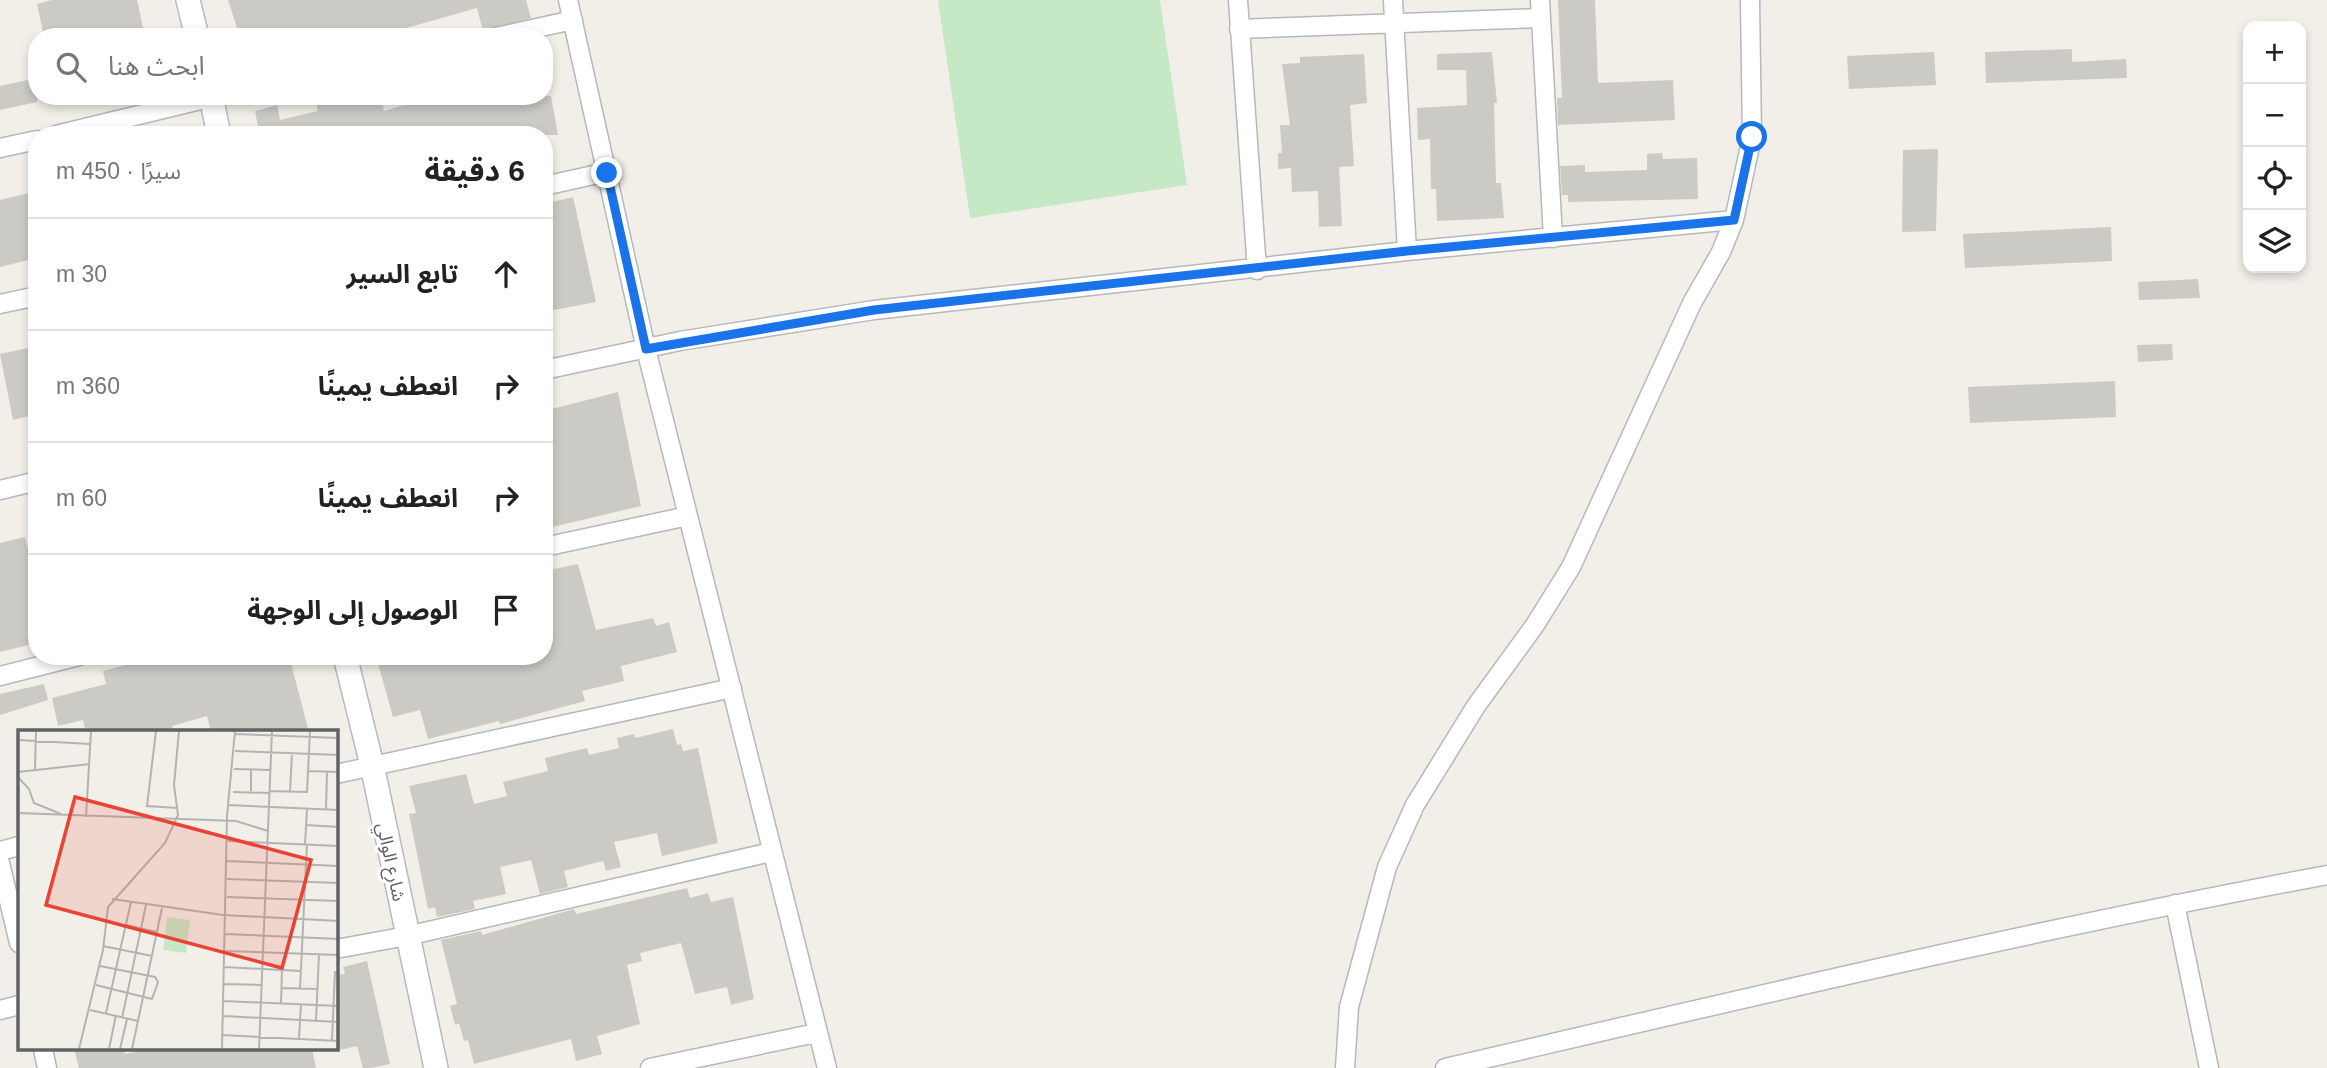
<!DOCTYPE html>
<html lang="ar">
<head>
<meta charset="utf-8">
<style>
  :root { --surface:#fff; --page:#f2f2f2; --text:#222; --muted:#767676; --line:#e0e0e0 }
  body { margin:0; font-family:Helvetica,"Noto Sans Arabic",sans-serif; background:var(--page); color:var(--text); direction:rtl }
  .controls { position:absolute; right:21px; top:21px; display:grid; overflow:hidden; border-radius:14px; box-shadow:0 4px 10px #0003 }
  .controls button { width:63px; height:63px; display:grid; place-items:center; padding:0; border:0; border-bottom:2px solid var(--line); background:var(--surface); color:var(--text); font:35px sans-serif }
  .stop { position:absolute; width:21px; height:21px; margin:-16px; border:5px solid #1a73e8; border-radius:50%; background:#fff }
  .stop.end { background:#1a73e8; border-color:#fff; box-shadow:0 2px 7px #0008 }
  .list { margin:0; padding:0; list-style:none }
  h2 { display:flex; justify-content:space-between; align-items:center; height:91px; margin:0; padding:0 28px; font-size:30px }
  h2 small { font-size:23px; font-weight:400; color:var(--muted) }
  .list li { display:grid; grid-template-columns:46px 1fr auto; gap:21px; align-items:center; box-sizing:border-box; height:112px; padding:0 28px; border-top:2px solid var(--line) }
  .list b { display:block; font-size:26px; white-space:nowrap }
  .list em { font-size:23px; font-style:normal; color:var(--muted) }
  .icon { flex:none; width:38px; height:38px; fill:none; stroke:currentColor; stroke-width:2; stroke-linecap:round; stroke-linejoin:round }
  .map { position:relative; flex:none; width:2327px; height:1068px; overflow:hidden; direction:ltr }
  .search { position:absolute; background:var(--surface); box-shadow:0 4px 10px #0003; left:28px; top:28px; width:525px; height:77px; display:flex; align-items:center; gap:18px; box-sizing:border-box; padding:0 24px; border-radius:28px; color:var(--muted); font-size:26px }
  .panel { position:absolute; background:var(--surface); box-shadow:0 4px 10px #0003; left:28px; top:126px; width:525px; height:539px; border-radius:28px; direction:rtl }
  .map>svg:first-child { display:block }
  .green { fill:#c5e8c5 }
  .building { fill:#cccac5 }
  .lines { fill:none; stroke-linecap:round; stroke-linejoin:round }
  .street-casing { stroke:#b5b8bc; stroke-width:21 }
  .secondary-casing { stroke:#b6babf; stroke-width:26 }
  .street { stroke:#fff; stroke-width:18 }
  .secondary { stroke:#fff; stroke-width:23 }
  .route { stroke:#1a73e8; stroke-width:9 }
  .labels { text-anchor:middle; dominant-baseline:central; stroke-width:6; stroke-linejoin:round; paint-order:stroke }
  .street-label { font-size:18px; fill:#5f6368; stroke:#fff }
  .inset-road { fill:none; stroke:#b3b3b1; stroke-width:2 }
  .view { fill:#ea4335; fill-opacity:0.15; stroke:#ea4335; stroke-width:3.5 }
  .inset-edge { fill:none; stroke:#5f6368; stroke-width:3.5 }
</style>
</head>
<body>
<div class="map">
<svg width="2327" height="1068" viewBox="0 0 2327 1068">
  <rect width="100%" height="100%" fill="#f1efe8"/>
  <path class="green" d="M938,0h222l27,185 -217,33z"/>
  <path class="building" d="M52,0h85l8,37h-101l-7,-33z
    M228,0h298l5,18 -48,13 -6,-23 -103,29h-8l-3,-9 -31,9h-92z
    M1558,0h37l3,83 75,-3 2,40 -117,5 -1,-27h5z
    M2072,49v13l54,-3 1,19 -141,5 -1,-31z
    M1492,52l5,51h-3l2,80h5l3,35 -67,3 -1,-32h-5l-1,-50 -12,1 -1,-32 50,-3 -1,-35h-29v-16z
    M1934,52l2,33 -87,4 -2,-33z
    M1364,54l3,49 -17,2 4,61 -15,1 3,59 -23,1 -1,-36 -26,1 -1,-24 -13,1v-16h4l-2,-28h10l-8,-61 18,-1v-6z
    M37,78v24l-37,8v-24z
    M337,96h44l3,15 51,-15h116l7,39h-311v-6l11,-3 -3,-15 22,-6 3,15 38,-9 -2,-8z
    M1938,149l-2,82 -34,1 1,-82z
    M1662,153l1,6 34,-1 1,41 -130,3v-7h-6l-2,-29 25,-1v7l62,-2v-16z
    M37,191v67l-37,9v-67z
    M573,197l23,105 -52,10v-108z
    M2111,227l1,34 -147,7 -2,-34z
    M2198,279l2,19 -61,2 -1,-18z
    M2172,344l1,16 -35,2 -1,-17z
    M37,346v68l-24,6 -13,-66z
    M2115,381l1,36 -146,6 -2,-36z
    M618,392l23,114 -97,23v-118z
    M25,537l12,50v56l-37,9v-109z
    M578,564l18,66 57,-12 3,8 13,-4 8,30 -56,14 3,15 -42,10 3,10 -85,23 -1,-3 -71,18 -8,-29 -27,7 -17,-61h168v-85z
    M133,656h156l20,76h-98l-4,-16 -35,10 2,6h-88l-3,-12 -25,6 -6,-28 54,-14 -3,-13 23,-6 -2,-6z
    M44,684l4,16 -48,15v-21z
    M673,729l4,16 4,-1 2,7 15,-3 20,95 -56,13 -5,-23 -43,9 7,25 -15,4 -3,-10 -39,10 4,16 -28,7 -9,-34 -31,7 6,27 -33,7 2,8 -38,8 -2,-10 -7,2 -19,-95 7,-1 -7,-27 57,-12 8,30 33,-8 -4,-14 45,-11 -3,-13 42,-10 2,7 30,-7 -2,-10 17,-4 1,4z
    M687,888l3,10 18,-5 3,9 22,-5 21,102 -23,6 -4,-18 -32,7 -14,-51 -41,10 2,8 -15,4 13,59 -43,12 5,18 -26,7 -5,-22 -97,25 -6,-24 -4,1 -5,-18 -4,2 -5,-19 7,-2 -16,-64 40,-9 1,4 92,-26 2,5z
    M367,961l23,103 -19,4h-8l-6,-22 -21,5v-76l9,-1 -2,-7z
    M74,1049h50l1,5 24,-5h163l4,19h-237z"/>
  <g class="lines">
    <g class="street-casing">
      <path id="street" d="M568,0l78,349 181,719
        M1238,0l19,270
        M1393,0l14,251
        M1540,0l13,238
        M1239,29l301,-11
        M496,37l77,-17
        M56,135l161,-39
        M0,148l37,-8
        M544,186l63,-14
        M0,304l37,-8
        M544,370l136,-29 194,-31 533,-59 327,-31
        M0,490l37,-9
        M544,547l144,-31
        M0,676l79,-20
        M336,774l396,-86
        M0,851l19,-5
        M0,863l19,80
        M2175,904l34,164
        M336,949l71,-13 364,-84
        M0,1010l19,-5
        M43,1049l4,19
        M650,1068l166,-35
        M1345,1068l4,-61 38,-140 28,-62 61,-99 59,-81 36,-58 121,-264 29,-51 13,-32 18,-83 -2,-137
        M1445,1068c293,-68 586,-138 882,-193"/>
    </g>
    <g class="secondary-casing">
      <path id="secondary" d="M188,0l9,37
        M211,96l8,39
        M345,656l27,109 64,303"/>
    </g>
    <use href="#street" class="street"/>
    <use href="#secondary" class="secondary"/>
  </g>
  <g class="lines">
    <path class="route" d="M607,173l39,176 228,-39 533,-59 327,-31 18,-83"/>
  </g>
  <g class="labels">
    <g class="street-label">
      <text transform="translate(391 862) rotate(78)">شارع الوالي</text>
    </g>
  </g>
  <g transform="translate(18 730)">
    <rect width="320" height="320" fill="#f1efe8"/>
    <path d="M149,187l23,3 -4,33 -23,-3z" fill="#c5e8c5"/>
    <path class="inset-road" d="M138,1l-9,75 31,2M217,4l104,4M0,10l72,4M217,21l104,4M17,39l1,-38M216,39l36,1M290,41l31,1M0,42l72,-8M0,47l11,12 5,14 27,11M233,61v-22M251,61l38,1 3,-61M215,62l36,1M272,62l2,-39M210,75l111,5M308,80l1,-39M0,83l218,8 32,10M68,87l5,-86M288,95l33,2M210,111l111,5M287,114l2,-35M209,131l112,5M209,149l112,4M209,167l112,4M94,169l111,16 116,6M108,195l31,7M207,204l114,5M85,216l49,10M207,221l114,4M206,237l77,4M206,254l38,1M78,255l56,14 6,-17 -3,-5 -55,-11M264,258l36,1M282,259l7,-145M205,271l116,5M263,273l1,-34M72,280l48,11M88,283l25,-111M205,286l116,6M104,288l24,-113M298,291l3,-67M204,305l117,6M281,308l2,-33M314,310l3,-69M61,319l24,-99 5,-43 57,-64 13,-28 -4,-30 5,-54M91,319l7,-34M102,319l7,-30M114,319l30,-141M204,319l5,-233 8,-85M241,319l13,-318"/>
    <path class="view" d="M57,67l236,63 -29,108 -236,-63z"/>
    <rect width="320" height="320" class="inset-edge"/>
  </g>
</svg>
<div class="controls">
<button>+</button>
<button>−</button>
<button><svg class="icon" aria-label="locate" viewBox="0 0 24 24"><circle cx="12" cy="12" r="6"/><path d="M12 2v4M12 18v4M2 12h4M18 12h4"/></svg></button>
<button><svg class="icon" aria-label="layers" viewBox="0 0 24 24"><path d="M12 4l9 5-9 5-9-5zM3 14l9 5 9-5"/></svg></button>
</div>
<div class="stop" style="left:1752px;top:137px"></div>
<div class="stop end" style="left:607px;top:173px"></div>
<div class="search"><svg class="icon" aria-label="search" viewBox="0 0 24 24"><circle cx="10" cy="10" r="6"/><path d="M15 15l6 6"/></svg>ابحث هنا</div>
<section class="panel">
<h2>6 دقيقة<small>سيرًا · 450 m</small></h2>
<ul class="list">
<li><svg class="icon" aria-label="ahead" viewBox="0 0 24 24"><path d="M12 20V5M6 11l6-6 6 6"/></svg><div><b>تابع السير</b></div><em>30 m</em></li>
<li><svg class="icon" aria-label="right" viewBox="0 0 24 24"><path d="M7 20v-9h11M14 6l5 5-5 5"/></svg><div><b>انعطف يمينًا</b></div><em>360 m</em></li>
<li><svg class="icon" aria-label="right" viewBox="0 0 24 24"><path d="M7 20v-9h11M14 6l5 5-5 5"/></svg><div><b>انعطف يمينًا</b></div><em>60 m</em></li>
<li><svg class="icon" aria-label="arrive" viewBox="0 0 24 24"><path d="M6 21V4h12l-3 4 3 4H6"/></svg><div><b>الوصول إلى الوجهة</b></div></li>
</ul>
</section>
</div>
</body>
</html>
